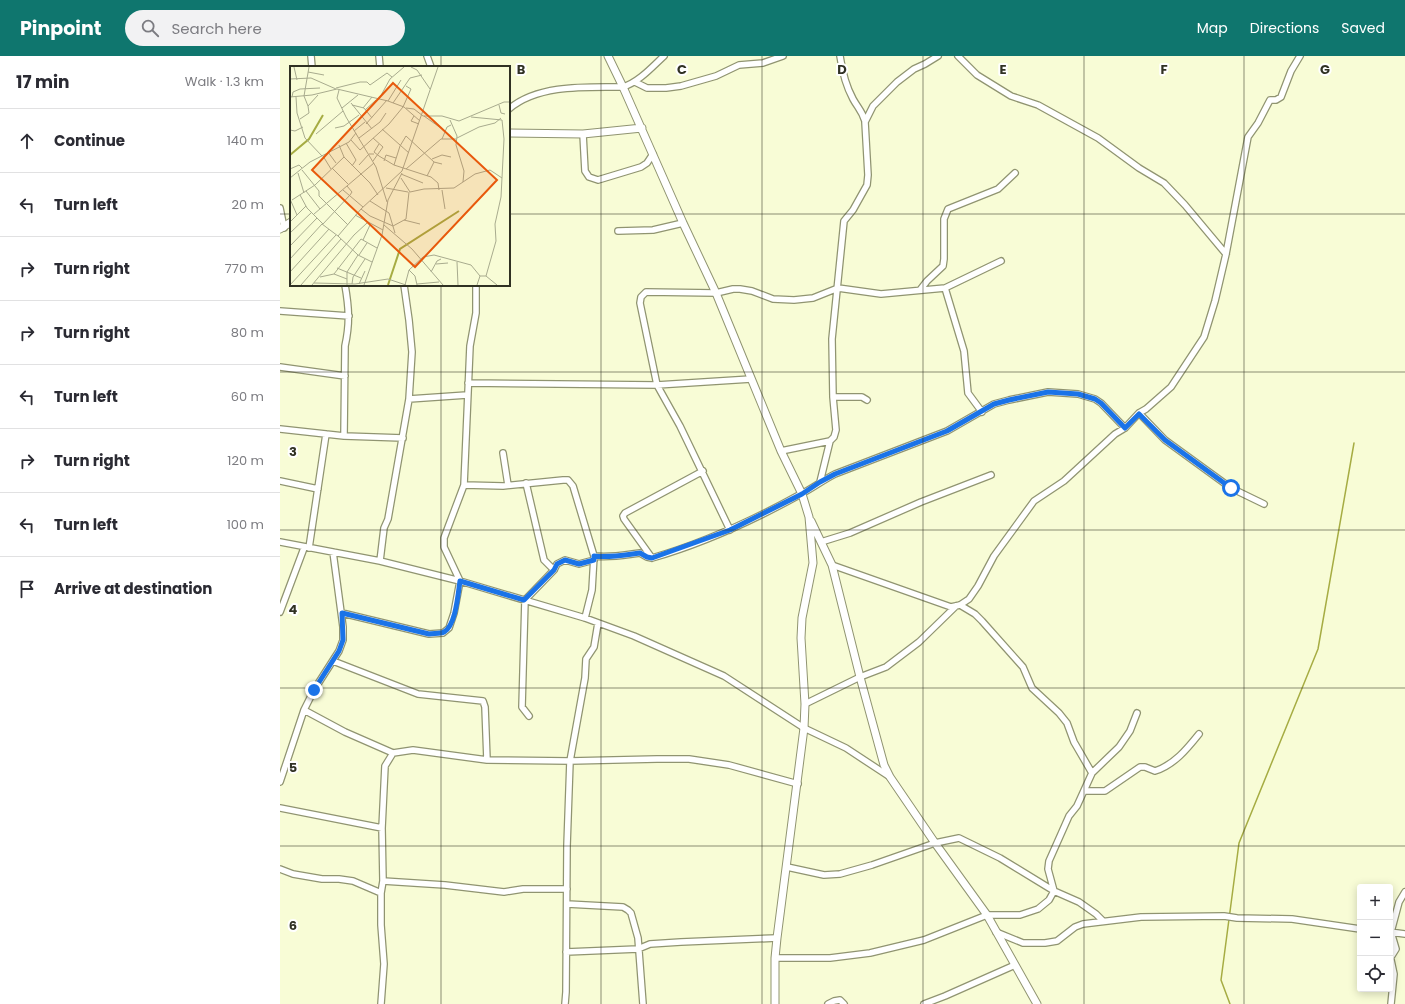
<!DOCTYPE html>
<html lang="en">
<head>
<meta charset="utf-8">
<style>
  :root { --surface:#fff; --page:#f2f2f3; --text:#2b2b33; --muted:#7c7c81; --line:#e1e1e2; --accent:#0f766e }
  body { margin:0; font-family:Poppins,sans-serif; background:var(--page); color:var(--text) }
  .controls { position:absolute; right:12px; bottom:12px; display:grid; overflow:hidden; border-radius:4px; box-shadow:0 2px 10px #0003 }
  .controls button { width:36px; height:36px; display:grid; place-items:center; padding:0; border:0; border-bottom:1px solid var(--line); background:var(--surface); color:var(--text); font:20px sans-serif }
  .stop { position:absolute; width:12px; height:12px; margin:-9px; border:3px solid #1a73e8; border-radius:50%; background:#fff }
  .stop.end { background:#1a73e8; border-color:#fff; box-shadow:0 1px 4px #0008 }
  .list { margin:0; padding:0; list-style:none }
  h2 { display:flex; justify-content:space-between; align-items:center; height:52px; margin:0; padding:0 16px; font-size:17px }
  h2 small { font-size:13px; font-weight:400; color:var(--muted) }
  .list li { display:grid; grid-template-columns:26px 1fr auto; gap:12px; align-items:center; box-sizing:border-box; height:64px; padding:0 16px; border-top:1px solid var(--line) }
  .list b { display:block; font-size:15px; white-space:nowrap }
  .list em { font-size:13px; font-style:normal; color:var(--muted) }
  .icon { flex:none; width:22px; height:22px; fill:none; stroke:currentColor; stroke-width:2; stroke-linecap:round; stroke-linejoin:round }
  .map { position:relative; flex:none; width:1125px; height:948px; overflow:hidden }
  header { display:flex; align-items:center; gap:24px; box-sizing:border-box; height:56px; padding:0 20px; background:var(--accent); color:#fff }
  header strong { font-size:19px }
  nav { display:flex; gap:22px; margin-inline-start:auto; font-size:14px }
  .search { width:280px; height:36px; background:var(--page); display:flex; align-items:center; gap:10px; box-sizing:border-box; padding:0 14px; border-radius:22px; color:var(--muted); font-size:15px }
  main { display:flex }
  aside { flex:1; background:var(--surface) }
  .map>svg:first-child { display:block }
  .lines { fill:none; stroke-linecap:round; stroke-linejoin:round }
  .stream { stroke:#a6ac43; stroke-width:1.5 }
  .minor-casing { stroke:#909471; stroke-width:8 }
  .tertiary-casing { stroke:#909471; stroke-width:9 }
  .minor { stroke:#fff; stroke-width:5.5 }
  .tertiary { stroke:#fff; stroke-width:7 }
  .route { stroke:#1a73e8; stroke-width:5 }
  .grid { fill:none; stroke:#303123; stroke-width:1; stroke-opacity:0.55 }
  .inset-river { fill:none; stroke:#a6ac43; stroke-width:2 }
  .inset-road { fill:none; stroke:#a8ab8e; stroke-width:1 }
  .view { fill:#e8590c; fill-opacity:0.15; stroke:#e8590c; stroke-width:2 }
  .inset-edge { fill:none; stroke:#303123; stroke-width:2 }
  .grid-label { font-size:13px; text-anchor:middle; font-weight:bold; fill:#303123; stroke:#fff; stroke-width:4; stroke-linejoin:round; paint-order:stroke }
</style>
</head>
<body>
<header>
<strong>Pinpoint</strong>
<div class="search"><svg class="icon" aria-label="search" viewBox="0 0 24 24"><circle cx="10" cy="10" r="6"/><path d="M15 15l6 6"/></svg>Search here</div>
<nav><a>Map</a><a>Directions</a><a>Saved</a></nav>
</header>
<main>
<aside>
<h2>17 min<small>Walk · 1.3 km</small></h2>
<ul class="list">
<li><svg class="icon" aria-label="ahead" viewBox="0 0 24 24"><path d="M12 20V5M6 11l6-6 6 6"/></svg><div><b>Continue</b></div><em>140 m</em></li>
<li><svg class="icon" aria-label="left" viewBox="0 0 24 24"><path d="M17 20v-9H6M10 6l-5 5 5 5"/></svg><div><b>Turn left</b></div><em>20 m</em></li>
<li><svg class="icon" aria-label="right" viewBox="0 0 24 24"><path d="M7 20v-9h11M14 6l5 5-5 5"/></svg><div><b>Turn right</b></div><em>770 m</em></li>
<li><svg class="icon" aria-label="right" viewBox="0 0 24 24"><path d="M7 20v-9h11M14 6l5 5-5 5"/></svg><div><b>Turn right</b></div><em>80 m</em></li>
<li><svg class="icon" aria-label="left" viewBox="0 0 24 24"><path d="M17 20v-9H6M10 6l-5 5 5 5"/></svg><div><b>Turn left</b></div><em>60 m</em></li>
<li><svg class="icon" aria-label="right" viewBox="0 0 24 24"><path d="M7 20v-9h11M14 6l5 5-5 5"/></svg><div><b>Turn right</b></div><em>120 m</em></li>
<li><svg class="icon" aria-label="left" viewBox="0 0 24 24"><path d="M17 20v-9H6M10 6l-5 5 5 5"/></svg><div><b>Turn left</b></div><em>100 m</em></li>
<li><svg class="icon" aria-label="arrive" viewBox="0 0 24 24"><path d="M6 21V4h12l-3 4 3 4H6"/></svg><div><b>Arrive at destination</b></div></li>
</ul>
</aside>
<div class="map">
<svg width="1125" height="948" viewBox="0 0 1125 948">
  <rect width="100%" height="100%" fill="#f8fcd6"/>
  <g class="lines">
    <path class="stream" d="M950,948l-9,-24 18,-137 79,-194 36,-206"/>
    <g class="minor-casing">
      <path id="minor" d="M31,0l1,11
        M99,0l1,11
        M147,0l4,11
        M560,0c2,14 6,30 13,43 5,9 9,12 12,22
        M678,0l19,19 34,21 27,9 60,33 41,30 25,15 21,22 41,49
        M355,26l12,6h19l15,-2 35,-10 23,-11 24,-2 20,-7
        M229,53c29,-25 78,-22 114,-22 16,-5 29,-20 41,-31
        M303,78l2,37 4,6 9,3 43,-13 6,-4 6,-9
        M0,152l4,20
        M338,175l35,-1 30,-7
        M665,232l19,63 4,42 14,19
        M640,234l7,-9 16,-15 1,-7v-40l4,-10 50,-20 17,-16
        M0,255l69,5
        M0,311l65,9
        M188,327l189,2 94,-6
        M553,341h29l5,3
        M129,343l58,-4
        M859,357l26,27 66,48 33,16
        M0,373l64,7 59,2
        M64,380l1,-90c5,-23 4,-38 0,-61
        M501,395l49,-10
        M223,397l5,32
        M0,425l38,8
        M540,426l10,-41 4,-4 2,-7 -3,-33 -1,-58 12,-118 9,-11 14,-25 1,-10 -3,-53 8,-16 24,-24 17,-13 11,-5 13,-8
        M246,427l18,77 10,10 3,-6 8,-4 14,4 15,-4
        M184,429l39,1 60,-6h5l5,6 21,70 -2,34 -7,28
        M450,474l-50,-104 -23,-41 -17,-82 1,-6 5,-5 70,1 17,-4h7l12,2 21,8 21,1 19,-2 25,-10 43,6 64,-6 56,-27
        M0,486l100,19 80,20 125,37 49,18 90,40 80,52 42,20 44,29
        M541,486l29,-9 71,-31 70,-27
        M29,492l17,-114
        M314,500c17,2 30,-1 46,-3l7,4 5,1c52,-15 102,-38 149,-64 12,-6 22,-14 34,-20l112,-43 47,-27 15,-4 39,-8 30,2 17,5 6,4 24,25
        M372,502l-28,-39 -1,-3 2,-3 78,-42
        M100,505l4,-33 4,-9 21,-120 3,-47 -3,-32 -5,-35
        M552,509l119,42 9,-2 9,-6 9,-13 16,-30 40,-55 30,-20 51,-47 10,-6 14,-15 7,-4 25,-22 33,-50 11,-36 11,-47 22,-117 10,-14 12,-23h6l5,-3 10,-26 9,-15
        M0,556l24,-64
        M62,557l87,21 14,-1 6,-5 5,-15 6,-32 -16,-34v-9l20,-53 6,-139 6,-33v-28
        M53,605l85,33 65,7 2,6 2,53
        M525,648l55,-27 26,-10 33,-25 37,-36
        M24,654l41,22 48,21 20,-3 74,10 83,1 87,-2h32l40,6 69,19
        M249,660l-7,-9 3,-107 29,-30
        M812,717l27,-26 11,-16 7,-18
        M0,726l24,-72 10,-20 25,-39 4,-11v-13l-10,-75
        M805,735h20l35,-24h5l10,4c19,-6 32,-22 44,-37
        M0,752l102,20
        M507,811l37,8 16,-1 32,-9 63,-22 24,-5 41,20 54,33 25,11 17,12 7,7
        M0,813l13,5 29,5h17l14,2 28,12
        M103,825l62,4 59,7 19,-3h44
        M287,848l56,3 5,3 3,3 7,25 5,66
        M716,876l27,11h22l12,-2 18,-14 8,-3 58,-7 83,-1 13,2 55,1 68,10
        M1110,876l15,2
        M286,896l72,-3 12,-5 31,-2 96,-4
        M495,902h55l40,-5 54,-13 63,-25h33l18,-6 11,-9 5,-9 -6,-22 1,-8 20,-45 8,-10 15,-33 -18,-31 -7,-19 -8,-10 -27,-25 -9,-21 -41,-46 -7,-7 -15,-9
        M101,948l3,-40 -3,-39v-32l2,-12 -1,-53 3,-62 8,-13
        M285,948l1,-12 1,-146 3,-85 15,-83 1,-19 8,-12 4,-24
        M548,948l6,-3 6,-1 4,4
        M644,948l21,-8 70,-31
        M1111,948l3,-30 -3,-14v-3l5,-8 -5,-17 8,-30 6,-10"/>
    </g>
    <g class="tertiary-casing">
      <path id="tertiary" d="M328,0l15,31 60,136 33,70 65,158 21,43 7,23 4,46 -11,55 -1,20 4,66 -1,24 -27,210 -2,20v46
        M229,77l74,1 59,-6
        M0,173l11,-7
        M531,465l21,44 28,112 24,88 6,12 45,66 52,72 50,89"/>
    </g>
    <use href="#minor" class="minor"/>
    <use href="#tertiary" class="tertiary"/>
  </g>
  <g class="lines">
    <path class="route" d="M34,634l25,-39 4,-11 -1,-27 87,21c4,-1 11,0 15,-2 12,-7 14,-38 16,-51l64,19 30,-30 3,-6 8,-4 14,4 15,-4v-4c16,2 30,-1 46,-3l7,4 5,1 78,-28 72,-36 18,-12 15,-8 112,-43 47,-27 15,-4 39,-8 30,2 17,5 6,4 24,25 14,-14 26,26 66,48"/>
  </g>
  <path class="grid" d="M161,0v11M321,0v948M482,0v948M643,0v948M804,0v948M964,0v948M0,158h11M229,158h896M161,229v719M0,316h1125M0,474h1125M0,632h1125M0,790h1125"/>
  <g transform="translate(10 10)">
    <rect width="220" height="220" fill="#f8fcd6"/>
    <path class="inset-river" d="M0,89l19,-16 14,-24M98,219l12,-36 59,-38"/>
    <path class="inset-road" d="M4,1l3,13M121,1l6,3 13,19M18,6l16,3M0,13l21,-1 25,11M46,22l24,-6h7l3,3 17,-12 5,4M49,24l-2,8 9,19 30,50 11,35M0,31l22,-2 25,-6 51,12 16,6 16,14M2,31l1,-5 7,-3 20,-1M6,31l1,16 8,25 17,18M89,33l11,-20 14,-12M98,35l13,-21M61,37l21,26M103,37l17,-25 12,-3M62,39l12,3 8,10M209,39l2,8 4,1M18,40l-4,-10 5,-29M52,42l16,-13M73,42l9,-11M116,42l8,1 9,7h19l17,5 45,-19h6M75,44l11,-10M124,50l-3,5 8,3M134,50l21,15M181,51l31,3 2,19 -3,58 -6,27 1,17 -10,35 11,9M10,53l9,-6 -1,-7 10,-11M160,54l7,16 -1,9 8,26 -1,11M76,58l21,-24M45,62l9,-2 15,-11M92,63l27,24M0,64l5,1 8,-4M64,65l11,-9M26,68l27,-23M69,72l21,-16 6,-9M167,72l22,-11 16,-4 6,-5M152,73l5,-12 4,-2M61,74l9,10 29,-26 14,-17 8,-18 -5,-3M56,77l10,17 -4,6M49,79l5,12 26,26 8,12M38,86l8,11M33,90l8,13M89,90l15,9 37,12 7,6 1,7M89,90l-5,-4 5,-8M142,93l10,-4 9,2M83,95l10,-14 -10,-9M94,95l2,-6 10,3M69,99l10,-11h5M104,99l6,-19 6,-10 28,26 8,2M42,102l16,16M0,103l9,-4 3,3M116,103l35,-30h15M12,104l17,21v5l29,29M8,107l6,20M111,108l22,9M137,110l7,-14M0,112l20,-16 39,-20 7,-9M111,112l9,14 14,-3 30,-1 21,-14 15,-4 12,8M96,122l22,4M53,124l20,17M152,124l3,19M16,125l14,18M10,129l7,13 16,16 27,-29 2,-3 -5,-6M0,133l7,16M2,134l23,-15 29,-28M80,135l19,12 6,20M71,143l9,7 23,10 13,-7 3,-27M24,148l60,-51M65,149l28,15M114,154l16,4M0,156l16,-16M94,159l28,24 31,36M0,167l22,-21M48,170l20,19 14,7M73,174l7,-15M0,180l27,-28M69,189l8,-12M0,193l32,-35 16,12 23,-27 41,-38 36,-104M167,196l1,23M146,198l12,-1M47,202l24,10M119,204l6,6 2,9M0,206l39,-43M141,206l6,-11 4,-2M44,208l13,5M30,211l14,-3 27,-35 16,9M24,217l41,1 33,-5 18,6M62,218l1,-7 12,-18M69,218l6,-13M127,218l22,-2M0,219l46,-50M11,219l40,-46M22,219l42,-50 13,-12M57,219v-13l11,-17M74,219l18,-50 6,-35 14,-27M115,219l4,-15 14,-13 11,-2 37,10 9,11M187,219l3,-9h6"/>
    <path class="view" d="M103,17l104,97 -82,87 -103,-97z"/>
    <rect width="220" height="220" class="inset-edge"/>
  </g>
  <g class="grid-label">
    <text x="241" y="18">B</text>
    <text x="402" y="18">C</text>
    <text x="562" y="18">D</text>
    <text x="723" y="18">E</text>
    <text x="884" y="18">F</text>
    <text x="1045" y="18">G</text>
    <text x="13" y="400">3</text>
    <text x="13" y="558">4</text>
    <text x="13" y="716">5</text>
    <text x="13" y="874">6</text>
  </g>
</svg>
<div class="controls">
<button>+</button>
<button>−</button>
<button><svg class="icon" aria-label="locate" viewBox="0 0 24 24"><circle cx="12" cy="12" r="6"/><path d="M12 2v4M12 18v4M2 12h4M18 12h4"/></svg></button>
</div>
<div class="stop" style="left:951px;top:432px"></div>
<div class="stop end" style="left:34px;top:634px"></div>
</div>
</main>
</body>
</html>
